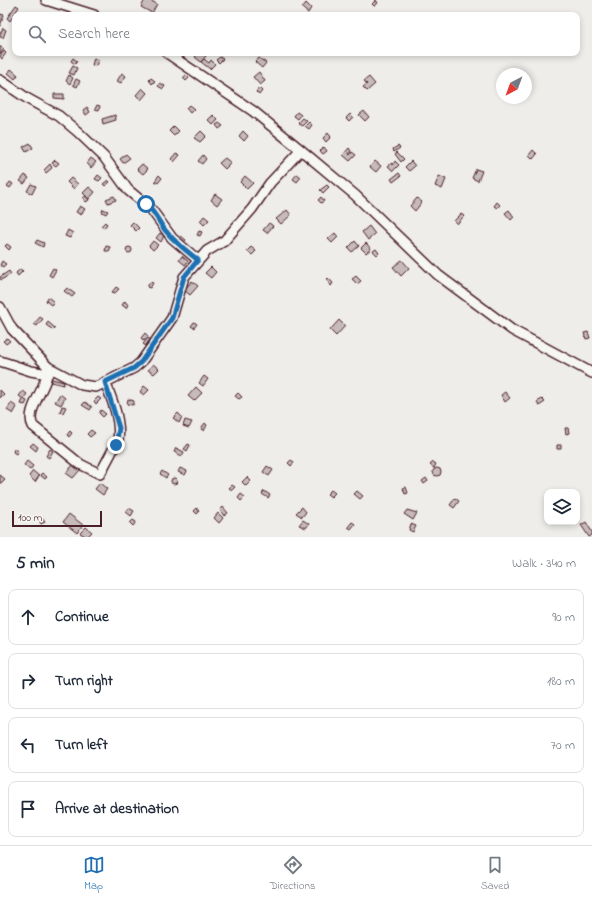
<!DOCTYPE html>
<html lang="en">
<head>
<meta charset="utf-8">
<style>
  :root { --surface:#fff; --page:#f6f6f7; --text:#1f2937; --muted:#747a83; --line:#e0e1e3; --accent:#1f6fb2 }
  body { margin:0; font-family:"Indie Flower",sans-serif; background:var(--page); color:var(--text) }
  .controls { position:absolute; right:12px; bottom:12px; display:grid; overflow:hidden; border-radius:8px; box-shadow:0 2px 6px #0003 }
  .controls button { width:36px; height:36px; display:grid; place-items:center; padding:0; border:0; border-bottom:1px solid var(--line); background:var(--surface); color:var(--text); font:20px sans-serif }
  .compass { position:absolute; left:496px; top:68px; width:36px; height:36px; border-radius:50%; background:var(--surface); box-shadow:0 2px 6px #0003; rotate:221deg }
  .scale { position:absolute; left:12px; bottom:10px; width:90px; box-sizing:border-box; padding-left:4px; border:2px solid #4a1f2b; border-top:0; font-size:11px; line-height:14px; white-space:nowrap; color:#4a1f2b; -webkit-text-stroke:3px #f6f6f2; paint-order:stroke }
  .stop { position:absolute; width:12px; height:12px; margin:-9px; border:3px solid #1f6fb2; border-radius:50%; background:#fff }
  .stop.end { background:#1f6fb2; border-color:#fff; box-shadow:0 1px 4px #0008 }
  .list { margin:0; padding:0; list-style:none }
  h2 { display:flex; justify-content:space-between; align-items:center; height:52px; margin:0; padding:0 16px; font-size:17px }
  h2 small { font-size:13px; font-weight:400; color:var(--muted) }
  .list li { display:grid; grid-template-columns:26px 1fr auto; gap:12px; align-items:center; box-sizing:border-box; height:56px; margin:0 8px 8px; padding:0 8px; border:1px solid var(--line); border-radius:8px }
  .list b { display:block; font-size:15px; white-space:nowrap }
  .list em { font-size:13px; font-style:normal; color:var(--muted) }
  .icon { flex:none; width:22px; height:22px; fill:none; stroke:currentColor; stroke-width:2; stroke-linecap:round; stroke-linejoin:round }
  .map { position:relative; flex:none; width:592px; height:537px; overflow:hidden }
  .search { position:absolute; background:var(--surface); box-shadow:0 2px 6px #0003; left:12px; right:12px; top:12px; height:44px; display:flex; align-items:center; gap:10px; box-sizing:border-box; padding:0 14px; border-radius:8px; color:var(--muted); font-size:15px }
  .sheet { height:308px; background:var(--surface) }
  nav { display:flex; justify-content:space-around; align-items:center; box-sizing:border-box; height:56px; border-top:1px solid var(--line); background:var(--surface); font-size:11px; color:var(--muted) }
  nav a { display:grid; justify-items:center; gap:2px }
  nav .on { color:var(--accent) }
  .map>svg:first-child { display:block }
  .building { fill:#c6babb; stroke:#4a1f2b }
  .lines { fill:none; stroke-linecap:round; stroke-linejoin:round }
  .minor-casing { stroke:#4a1f2b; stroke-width:12 }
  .minor { stroke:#f6f6f2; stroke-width:9 }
  .route { stroke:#1f6fb2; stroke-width:5 }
</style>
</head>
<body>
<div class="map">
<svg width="592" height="537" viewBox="0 0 592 537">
  <rect width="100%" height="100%" fill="#efedea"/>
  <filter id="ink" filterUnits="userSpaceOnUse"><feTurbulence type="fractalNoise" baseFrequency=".025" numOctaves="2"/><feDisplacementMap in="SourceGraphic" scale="8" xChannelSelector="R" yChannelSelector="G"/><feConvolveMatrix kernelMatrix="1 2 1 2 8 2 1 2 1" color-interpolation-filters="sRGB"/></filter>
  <g filter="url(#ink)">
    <path class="building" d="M145,0h4l8,4 -5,9 -11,-6z
      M376,0l2,3 -4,3 -2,-2z
      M306,3l5,5 -3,5 -6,-5z
      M16,5l3,2 -9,14 -3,-3z
      M0,14l4,1 -4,11z
      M3,28l3,2 -3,8 -3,-1v-3z
      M1,46l3,3 -4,5v-6z
      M4,51l2,2 -4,6 -2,-3z
      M198,53h5l3,3 -5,6 -6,-5z
      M220,57l3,2 -4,4 -3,-3z
      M73,58l4,3 -2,3 -4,-3z
      M94,58l4,2 -2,6 -4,-1z
      M259,58l7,5 -4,5 -7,-6z
      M204,59l5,4 2,-3 4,4 -5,5 -9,-7z
      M73,66l4,2 -3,7 -5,-2z
      M11,69l7,6 -3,4 -7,-6z
      M259,72l6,9 -5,4 -7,-8z
      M122,73l4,3 -5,7 -4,-2z
      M69,75l4,3 -3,6 -4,-3z
      M186,75l3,3 -3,3 -3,-3z
      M369,77l6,7 -8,7 -4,-4 4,-3 -3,-3z
      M151,78l4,3 -3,3 -3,-4z
      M76,79l4,2 -3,6 -4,-2z
      M160,83l5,3 -2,3 -5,-3z
      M142,88l5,5 -6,7 -5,-5z
      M259,88l3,3 -3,4 -3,-3z
      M54,94h10v5l-10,-1z
      M97,105l3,1 -1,4 -4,-1z
      M189,105l5,4 -4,4 -4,-5z
      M87,107l3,5 -4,3 -3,-5z
      M364,111l5,6 -4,4 -6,-6z
      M297,112l4,3 -3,4 -4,-3z
      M350,114l3,3 -4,4 -3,-3z
      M115,115l1,5 -13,4 -1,-5z
      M213,115l5,5 -5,5 -5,-5z
      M303,118l4,3 -5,5 -4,-3z
      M309,122l3,3 -3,4 -4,-3z
      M219,123l4,3 -4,3 -3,-4z
      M174,126l5,5 -5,5 -5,-5z
      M201,131l5,5 -6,6 -6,-4z
      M243,131l5,5 -4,5 -5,-5z
      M328,133l3,4 -5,5 -3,-4z
      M30,143l3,5 -7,4 -3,-5z
      M398,146l2,2 -6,4 -1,-3z
      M324,147l3,4 -4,3 -3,-3z
      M349,148l2,3 -2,3 1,1 2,-3 4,3 -6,6 -7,-6z
      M533,150l4,4 -4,5 -4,-4z
      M397,152l7,7 -3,3 -6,-8z
      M176,153l4,2 -6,7 -3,-3z
      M126,154l4,4 -7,5 -3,-4z
      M203,155l3,4 -4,5 -4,-3z
      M91,158l5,4 -5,6 -4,-5z
      M225,158l6,5 -6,6 -6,-6z
      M55,160l4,3 -3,3 -4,-3z
      M375,161l6,5 -5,6 -6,-5z
      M395,161l4,4 -6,6 -5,-5 4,-3 1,2z
      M411,161l4,5 -6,5 -4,-4z
      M50,164l2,4 -6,5 -2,-3z
      M142,164l6,5 -5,5 -6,-5z
      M476,169l6,2 -4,10 -6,-3z
      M399,173l2,3 -8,6 -2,-3z
      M297,174l4,3 -4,5 -4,-3z
      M25,175l4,3 -5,6 -4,-3z
      M98,175l4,3 -3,3 -4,-2z
      M159,175l3,3 -4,5 -3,-2z
      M245,176l8,7 -6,6 -7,-7z
      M439,176l7,3 -4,10 -7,-3z
      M71,178l7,6 -4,5 -7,-7z
      M108,180l2,2 -5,4 -2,-2z
      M10,182l3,2 -3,4 -3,-2z
      M31,184l5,2 -4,8 -5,-3z
      M327,185l2,2 -6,6 -3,-3z
      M89,187l6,5 -6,7 -6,-6z
      M215,194l7,5 -5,6 -6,-5z
      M86,196l3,4 -3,2 -3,-4z
      M114,196l2,4 -8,3 -2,-4z
      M321,197l3,4 -3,2 -3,-3z
      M417,198l5,4 -7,9 -5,-5z
      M497,202l3,3 -3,3 -3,-2z
      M80,206l5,3 -4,6 -5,-3z
      M103,209l5,2 -2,3 -4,-2z
      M287,210l4,5 -10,9 -5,-5z
      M509,210l5,7 -3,3 -6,-7z
      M461,214l3,2 -7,8 -3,-3z
      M204,216l5,4 -5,5 -4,-4z
      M105,222l2,2 -3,4 -3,-2z
      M133,222l6,6 -3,3 -6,-6z
      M269,223l4,3 -6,7 -4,-3z
      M369,226l6,8 -7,6 -6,-8z
      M68,230l5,3 -3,5 -5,-2z
      M199,231l3,1 -2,4 -3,-1z
      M160,233l4,3 -3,6 -5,-4z
      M335,233l3,4 -6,6 -4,-4z
      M181,236l5,4 -2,2 -5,-4z
      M37,240l7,3 -1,4 -8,-4z
      M153,241l5,4 -5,5 -4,-4z
      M355,241l4,5 -7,6 -4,-4z
      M366,243l5,6 -5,4 -5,-5z
      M7,244l4,3 -2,3 -4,-4z
      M106,246l4,1v4h-5z
      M251,247l5,4 -4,4 -5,-4z
      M126 250a3 3 0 1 1 6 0a3 3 0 1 1-6 0Z
      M376,249l3,4 -2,2 -4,-4z
      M182,256l6,5 -3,4 -6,-5z
      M402,260l7,8 -8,8 -8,-9z
      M2,261l4,3 -3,3 -3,-2z
      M211,267l5,5 -5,6 -6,-5z
      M53,268l3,2 -4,7 -3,-2z
      M20,269l3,2 -5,5 -2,-3z
      M9,271l2,3 -10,6 -1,-3z
      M356,276l5,5 -4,3 -5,-5z
      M328,278l5,5 -2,3 -4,-6z
      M192,281l6,5 -8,9 -6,-5z
      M150,282l3,1 -3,5 -3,-1z
      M116,287l3,2 -4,4 -3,-1z
      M67,288l8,6 -3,3 -8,-6z
      M48,297l6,5 -3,3 -5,-4z
      M125,301l3,4 -2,3 -4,-3z
      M40,317l3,2 -6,7 -3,-2z
      M339,320l6,6 -9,10 -6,-6z
      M48,322l7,6 -2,2 -7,-5z
      M194,322l3,2 -3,4 -3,-2z
      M588,332l2,6 -4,1 -2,-6z
      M145,333l3,3 -4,5 -3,-3z
      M7,338l3,3 -4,3 -3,-3z
      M148,338l3,2 -5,6 -3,-2z
      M153,364l6,5 -5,5 -6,-4z
      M204,376l4,3 -5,7 -4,-3z
      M52,379l12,3 -1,3 -12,-3z
      M144,386l5,4 -5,5 -4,-3z
      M196,387l6,6 -8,8 -6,-5z
      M0,390l4,4 -4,4z
      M23,391l4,3 -4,5 -4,-3z
      M505,392l5,6 -5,4 -4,-7z
      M238,393l4,4 -3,2 -4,-3z
      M60,394l5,4 -4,7 -6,-3z
      M98,397l3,2 -5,5 -2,-3z
      M23,399l4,2 -2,4 -4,-1z
      M128,399l6,2 -1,4 -6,-1z
      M542,399l3,3 -6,4 -2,-4z
      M85,402l7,5 -2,3 -8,-5z
      M11,403l6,4 -4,7 -6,-4z
      M62,406l4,1 -3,6 -3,-1z
      M101,410l5,4 -3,3 -4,-4z
      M178,413l4,4 -3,6 -6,-5z
      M185,420l7,2 -3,6 -6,-2z
      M205,423l2,2 -3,6 -3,-2z
      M565,428h3l1,5 -3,1z
      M91,430l4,3 -5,4 -3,-3z
      M70,431l2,2 -3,4 -2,-2z
      M33,443l5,4 -2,4 -6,-5z
      M188,444l2,1 -3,6 -3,-2z
      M557,445h4v4h-4z
      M176,448l8,4 -2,4 -8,-4z
      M14,449l4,2 -2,3 -3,-2z
      M50,449l3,2 -4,7 -3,-2z
      M291,460l3,2 -3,4 -3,-3z
      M27,461l6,5 -3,4 -6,-5z
      M433,462l3,2 -2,4 -4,-3z
      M73,465l7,5 -7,8 -7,-5z
      M267,466l6,4 -4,6 -6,-4z
      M433 472a4 4 0 1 1 8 0a4 4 0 1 1-8 0Z
      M180,468l7,3 -2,4 -7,-3z
      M33,471l6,5 -4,6 -6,-6z
      M162,471l6,4 -2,3 -6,-4z
      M42,473l5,4 -2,2 -5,-4z
      M0,475l5,4 -4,4h-1z
      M247,477l4,4 -5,5 -4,-4z
      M171 481a3 3 0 1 1 6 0a3 3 0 1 1-6 0Z
      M426,478l2,3 -4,3 -2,-3z
      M100,483l7,6 -4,6 -8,-6z
      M232,485l3,2 -3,3 -3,-2z
      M406,487l2,6 -3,1 -2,-6z
      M331,490l4,3 -4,4 -4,-3z
      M264,491l6,4 -2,3 -6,-4z
      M357,491l6,5 -3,3 -6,-5z
      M241,494l4,3 -4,4 -3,-3z
      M455,498l4,3 -5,7 -4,-3z
      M223,507l5,6 -4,3 -4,-6z
      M302,507l4,5 -4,5 -6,-4z
      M129,508l5,3 -3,5 -5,-4z
      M197,508l2,4 -2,2 -3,-3z
      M407,510l10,3 -4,7 -9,-6z
      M218,513l5,5 -4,5 -5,-5z
      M69,514l14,11 -6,8 -14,-11z
      M42,518l3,4 -4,2 -2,-4z
      M133,520l3,2 -3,4 -3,-3z
      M303,520l6,4 -3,4 -7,-3z
      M352,522l3,2 -4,5 -3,-2z
      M586,522l6,10v3l-3,2 -8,-12z
      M411,524l5,2 -3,6 -4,-2z
      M86,527l6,5 -5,5 -7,-4z"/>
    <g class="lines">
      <g class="minor-casing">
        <path id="minor" d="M46,0l48,15
          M167,53l86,58 48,39 54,45 83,80 74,55 80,43
          M0,80l28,19 31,17 19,16 26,25 24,33 23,19 21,29 26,22
          M0,307l12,22 36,38 34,18 14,2 38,-19 7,-6 31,-44 12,-41 23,-26 17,-10 28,-32 18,-26 31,-33
          M0,361l31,10 17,3
          M48,367c1,19 -24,43 -15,59l47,38 20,10 18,-34c3,-19 -6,-41 -13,-58"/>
      </g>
      <use href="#minor" class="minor"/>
    </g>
  </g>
  <g class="lines" filter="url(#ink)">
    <path class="route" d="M116,445l3,-17 -14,-46 29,-14 7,-6 31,-44 12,-41 14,-17c-11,-9 -24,-18 -33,-30 -7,-9 -10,-18 -19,-26"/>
  </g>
</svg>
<div class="controls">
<button><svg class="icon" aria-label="layers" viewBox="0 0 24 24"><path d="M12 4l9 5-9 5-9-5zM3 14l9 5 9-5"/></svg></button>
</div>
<svg class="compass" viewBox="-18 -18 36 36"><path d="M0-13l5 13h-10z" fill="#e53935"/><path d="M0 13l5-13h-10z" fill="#747a83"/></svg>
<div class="scale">100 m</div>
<div class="stop" style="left:146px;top:204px"></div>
<div class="stop end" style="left:116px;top:445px"></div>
<div class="search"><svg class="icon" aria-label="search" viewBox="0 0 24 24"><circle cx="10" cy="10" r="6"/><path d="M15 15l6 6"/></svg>Search here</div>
</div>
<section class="sheet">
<h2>5 min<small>Walk · 340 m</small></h2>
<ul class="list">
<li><svg class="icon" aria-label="ahead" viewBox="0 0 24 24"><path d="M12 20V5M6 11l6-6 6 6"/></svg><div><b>Continue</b></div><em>90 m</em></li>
<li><svg class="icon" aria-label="right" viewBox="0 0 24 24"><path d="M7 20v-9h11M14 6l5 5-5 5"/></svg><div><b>Turn right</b></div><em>180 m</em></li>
<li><svg class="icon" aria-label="left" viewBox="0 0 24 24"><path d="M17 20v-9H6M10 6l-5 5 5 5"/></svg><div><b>Turn left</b></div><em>70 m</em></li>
<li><svg class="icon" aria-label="arrive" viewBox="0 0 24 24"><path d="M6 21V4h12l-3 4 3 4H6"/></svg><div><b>Arrive at destination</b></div></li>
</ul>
</section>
<nav>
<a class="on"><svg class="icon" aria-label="map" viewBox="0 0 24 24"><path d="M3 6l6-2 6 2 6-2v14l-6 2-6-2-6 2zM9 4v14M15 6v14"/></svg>Map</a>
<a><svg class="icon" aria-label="directions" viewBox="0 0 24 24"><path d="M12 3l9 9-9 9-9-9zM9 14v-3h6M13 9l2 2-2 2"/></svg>Directions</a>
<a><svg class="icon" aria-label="saved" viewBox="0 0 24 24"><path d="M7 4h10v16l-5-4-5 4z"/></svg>Saved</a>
</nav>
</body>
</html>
